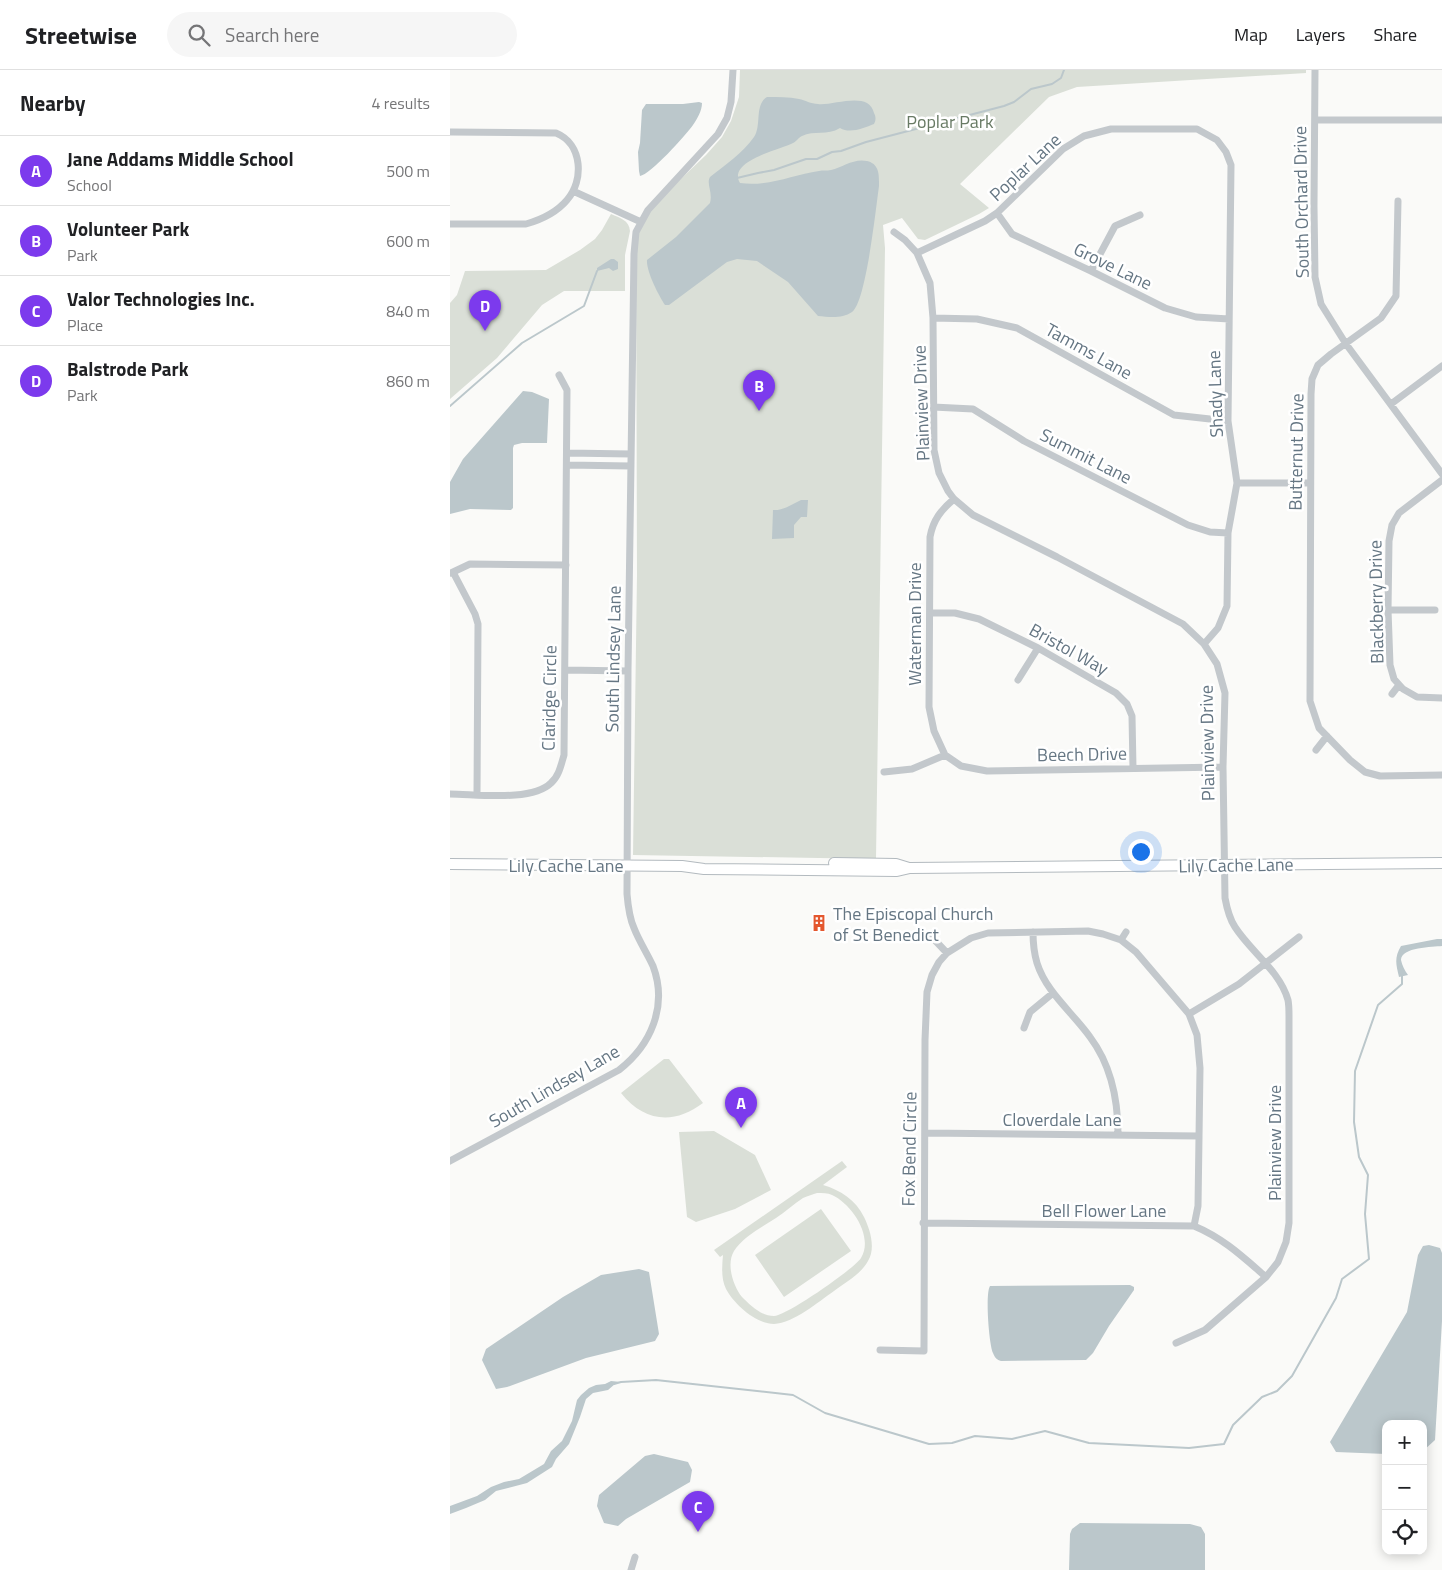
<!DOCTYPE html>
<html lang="en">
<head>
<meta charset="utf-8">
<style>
  :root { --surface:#fff; --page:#f6f6f6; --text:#202124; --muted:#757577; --line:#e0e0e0; --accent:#7c3aed }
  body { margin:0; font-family:"Titillium Web",sans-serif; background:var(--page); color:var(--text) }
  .controls { position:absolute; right:15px; bottom:15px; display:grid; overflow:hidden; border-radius:10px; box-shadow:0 2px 12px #0003 }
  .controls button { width:45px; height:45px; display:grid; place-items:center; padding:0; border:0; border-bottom:1px solid var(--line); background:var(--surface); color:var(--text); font:25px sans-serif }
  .you { position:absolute; left:690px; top:781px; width:18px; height:18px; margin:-12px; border:4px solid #fff; border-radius:50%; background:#1a73e8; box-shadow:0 0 0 8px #1a73e833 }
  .badge { display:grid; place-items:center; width:32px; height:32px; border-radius:50%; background:var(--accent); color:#fff; font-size:16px; font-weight:700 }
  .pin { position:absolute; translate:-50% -41px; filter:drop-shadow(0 1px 2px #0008) }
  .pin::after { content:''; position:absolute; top:26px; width:18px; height:15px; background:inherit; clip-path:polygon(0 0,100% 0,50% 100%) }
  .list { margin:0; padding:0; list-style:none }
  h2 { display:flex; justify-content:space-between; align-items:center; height:65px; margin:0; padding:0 20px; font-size:21px }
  h2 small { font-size:16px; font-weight:400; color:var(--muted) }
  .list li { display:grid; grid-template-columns:32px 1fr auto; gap:15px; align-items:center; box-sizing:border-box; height:70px; padding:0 20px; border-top:1px solid var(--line) }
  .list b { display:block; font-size:19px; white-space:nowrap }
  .list p { margin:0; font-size:16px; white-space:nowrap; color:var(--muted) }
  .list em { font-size:16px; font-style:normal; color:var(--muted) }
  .icon { flex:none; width:28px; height:28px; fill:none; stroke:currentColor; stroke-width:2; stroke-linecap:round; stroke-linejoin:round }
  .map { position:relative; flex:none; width:992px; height:1500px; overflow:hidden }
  header { display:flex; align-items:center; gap:30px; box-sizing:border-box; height:70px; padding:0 25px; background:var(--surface); border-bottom:1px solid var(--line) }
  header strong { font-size:24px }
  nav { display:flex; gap:28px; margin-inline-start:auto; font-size:18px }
  .search { width:350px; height:45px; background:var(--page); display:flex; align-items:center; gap:12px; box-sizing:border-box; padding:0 18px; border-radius:28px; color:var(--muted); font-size:19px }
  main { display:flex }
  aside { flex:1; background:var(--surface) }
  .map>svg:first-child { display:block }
  .green { fill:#dadfd7; fill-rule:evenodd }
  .water { fill:#bbc7cb }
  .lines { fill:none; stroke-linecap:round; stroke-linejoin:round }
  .stream { stroke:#bbc7cb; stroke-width:2 }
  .secondary-casing { stroke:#b3babf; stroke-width:12 }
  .street { stroke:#c3c8cc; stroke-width:7 }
  .secondary { stroke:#fff; stroke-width:10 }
  .labels { text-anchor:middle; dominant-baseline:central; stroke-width:5; stroke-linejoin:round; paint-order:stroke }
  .park-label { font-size:18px; fill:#687a64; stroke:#fff }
  .street-label { font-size:18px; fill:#657683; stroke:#fff }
  .poi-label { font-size:18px; fill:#657683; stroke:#fff; text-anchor:start }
</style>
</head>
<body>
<header>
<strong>Streetwise</strong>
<div class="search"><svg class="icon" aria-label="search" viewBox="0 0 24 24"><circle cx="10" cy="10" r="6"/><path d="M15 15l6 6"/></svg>Search here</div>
<nav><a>Map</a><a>Layers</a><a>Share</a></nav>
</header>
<main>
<aside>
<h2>Nearby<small>4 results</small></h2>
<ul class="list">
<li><span class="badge">A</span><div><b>Jane Addams Middle School</b><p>School</p></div><em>500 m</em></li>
<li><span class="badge">B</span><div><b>Volunteer Park</b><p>Park</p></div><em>600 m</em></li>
<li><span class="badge">C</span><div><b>Valor Technologies Inc.</b><p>Place</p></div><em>840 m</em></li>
<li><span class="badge">D</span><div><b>Balstrode Park</b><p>Park</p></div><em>860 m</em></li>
</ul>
</aside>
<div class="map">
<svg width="992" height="1500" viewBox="0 0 992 1500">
  <rect width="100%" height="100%" fill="#fafaf8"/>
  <path class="green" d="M290,0h566v3l-229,14 -28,10 -89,87 29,24 -10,6 -54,26 -7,-1 -16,-21 -19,7 2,23 -9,611 -243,-4 4,-280 -1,-340 12,-25 58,-55 16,-18 9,-16 8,-24z
    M161,144c9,4 18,6 19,17l-5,24v36h-61l-22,14 -45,53 -47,41v-96l7,-8 8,-24 81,-1 34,-20 15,-11 7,-9z
    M214,989h5l34,44c-29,22 -59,19 -82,-10z
    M264,1061l41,24 16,35 -36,19 -39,13 -9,-5 -8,-85z
    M392,1091l5,6 -24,18c17,5 33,15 41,32 6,12 12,31 4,44 -7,13 -22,21 -34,30 -16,11 -40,32 -60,33 -18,0 -40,-20 -48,-35 -5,-10 -4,-23 -3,-34l-3,2 -6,-7zM367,1123c5,0 11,0 15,2 20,9 42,42 29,63 -7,11 -75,58 -87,58 -13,0 -24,-11 -32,-19 -9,-11 -16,-33 -8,-46 9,-14 28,-24 42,-33 9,-6 18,-14 27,-20 5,-2 10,-4 14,-5z
    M371,1139l30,42 -67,46 -29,-42z"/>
  <path class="water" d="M317,27c11,0 22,0 32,2 6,1 12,5 19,5 15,2 51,-14 56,9 2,4 2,7 0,11 -10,4 -24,10 -34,4 -13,8 -26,2 -38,8 -4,2 -6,6 -9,7 -14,7 -66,18 -53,40 27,4 53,-8 79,-12 4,-1 8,0 12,-1 12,-3 23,-12 36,-9 13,3 12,15 12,25 -3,21 -13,117 -27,126 -10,7 -23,5 -34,4l-30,-34 -31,-21 -20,-2 -10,3 -58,43h-4c-6,-9 -19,-34 -18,-45l29,-23 34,-34c3,-11 -4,-19 0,-26 15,-12 33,-24 44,-40 8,-12 0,-32 13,-40z
    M249,32l3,1c0,8 -5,16 -9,22 -7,10 -43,50 -53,51l-1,-5 -1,-19 2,-9 2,-33 4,-6h37z
    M161,189h3l4,3v7l-5,2 -4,-3 -12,3v-3z
    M73,321l9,1 17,7 -2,44h-25l-8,2 -1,3v60l-2,2 -41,-1 -20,5v-32l13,-23z
    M351,430h7l-1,17h-6l-7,8v13l-22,1 1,-29c10,1 19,-6 28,-10z
    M987,869h5v7c-9,1 -41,1 -41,14 1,5 4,11 7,15l-9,2c-3,-13 -5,-19 2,-31z
    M979,1175l11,3 2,5v68l-7,119 -12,11v-27h-37v30l-50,-2 -6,-10 77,-130 11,-57 5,-9z
    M189,1199l10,3 10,62 -4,7 -69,17 -79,29 -11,2 -14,-29 4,-11 77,-52 38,-22z
    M680,1215l4,2v3l-25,36 -16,27 -7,7 -85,1c-4,-1 -6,-3 -8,-8 -4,-9 -8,-59 -3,-67z
    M161,1311l10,1 -6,2 -7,6 -15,3 -7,6 -6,18 -11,27 -13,15 -4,8 -25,16 -31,8 -11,9 -19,8 -16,6v-8l27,-10 14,-9 13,-5 15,-3 25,-15 7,-13 11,-10 10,-20 5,-21 4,-5 8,-7 7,-3 9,-1z
    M204,1384l34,8 4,8 -2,12 -64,37 -8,7 -14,-3 -7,-17 2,-11 46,-39z
    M630,1453l110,1 11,3 4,7v36h-136l1,-36 2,-5z"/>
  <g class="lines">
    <path class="stream" d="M287,108l21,-5 16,-3 32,-11h11l15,-7 9,-1 25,-9 138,-36 10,-4 17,-13 21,-5 9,-6 3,-8
      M0,336l72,-63 62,-37 13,-35
      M164,1314l7,-2 35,-2 137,15 32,18 104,31 23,-1 23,-7 37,3 33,-8 44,12 100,5 35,-4 9,-19 29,-28 15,-6 15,-15 44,-78 6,-19 27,-20 -4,-45 3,-39 -9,-18 -5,-35 1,-51 23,-66 24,-21v-9"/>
    <g class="secondary-casing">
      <path id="secondary" d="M384,793l62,1 13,4
        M0,794l232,2 22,3 193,2 13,-3 532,-5"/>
    </g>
    <path class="street" d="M865,0l-1,136 1,71 6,27 25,40 96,130
      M865,50h127
      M0,62l106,1c27,11 28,48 11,67 -10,12 -27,20 -41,24h-76
      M123,121l68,31
      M948,131l-2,95 -15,22 -50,36 -13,11 -6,14 -1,15 -1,307 9,27 31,32 15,12 15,4 62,-1
      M547,143l15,21 79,37 74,37 31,9 33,2
      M444,162l11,8 12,13 13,30 3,35 1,132 5,23 9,18 6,8 19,16 84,42 126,67 21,20 13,20 8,29 -2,74 2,131c2,11 4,20 10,29 16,25 45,44 53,73 1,5 1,11 1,16v207l-3,19 -8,20 -12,15 -61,53 -29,13
      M467,183l68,-32 12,-8 66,-64 21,-13 27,-7h86l20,11 9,12 5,13 -3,256 9,62 -9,50 -1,73 -9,22 -14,16
      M641,201l24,-45 25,-11
      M483,248l44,1 40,9 157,87 54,6
      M941,334l51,-38
      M483,337l40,2 51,32 164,84 22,7 18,1
      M117,383l64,1
      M117,395l64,1
      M992,410l-43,33 -7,12 -3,16 -1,69 2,55 4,14 9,10 14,8 25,1
      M787,413h73
      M3,502l22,42 3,10 -1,171
      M1,503l19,-9 96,1
      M938,540h47
      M480,543h25l24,6 59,29 78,45 11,11 5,12 1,52
      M115,600l63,1
      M568,610l20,-32
      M942,624l7,-9
      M866,680l11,-14
      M495,685l16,11 26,5 236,-4
      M495,685l-11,-24 -5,-24 1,-170c3,-17 11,-27 24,-38
      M434,702l28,-3 33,-14
      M0,724c26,0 82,8 101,-11 8,-7 10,-18 13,-28l3,-365 -8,-15
      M583,862c0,11 1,21 4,31 9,29 36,50 53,74 21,28 28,63 28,97
      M480,865l17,18
      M671,870l5,-8
      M739,944l50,-30 60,-47
      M574,958l6,-16 23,-19
      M475,1063l274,3
      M0,1091l169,-91c32,-25 49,-64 34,-104 -6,-13 -14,-25 -19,-38 -5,-11 -6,-22 -7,-34l1,-223 6,-417 2,-22 12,-22 70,-76 9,-16 4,-16 2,-32
      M473,1153l271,3c29,12 49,31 72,51
      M430,1280l44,1 1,-311 2,-48 5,-17 7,-13 8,-9 24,-15 17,-5 100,-2 15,3 18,6 15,12 53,62 8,21 3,33 -2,138 -4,20
      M181,1500l4,-13"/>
    <use href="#secondary" class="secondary"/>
  </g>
  <defs>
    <g id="building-bare" transform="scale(1.35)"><path d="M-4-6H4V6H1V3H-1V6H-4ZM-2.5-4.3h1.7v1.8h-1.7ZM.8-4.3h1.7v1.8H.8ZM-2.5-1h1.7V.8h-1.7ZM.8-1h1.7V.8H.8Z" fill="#e4572e" stroke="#fff" stroke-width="2.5" paint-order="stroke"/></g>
  </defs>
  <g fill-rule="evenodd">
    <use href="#building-bare" x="369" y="853"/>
  </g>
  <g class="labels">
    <g class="park-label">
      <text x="500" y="51">Poplar Park</text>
    </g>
    <g class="street-label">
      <text transform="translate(575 97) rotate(-43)">Poplar Lane</text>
      <text transform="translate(851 132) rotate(-91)">South Orchard Drive</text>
      <text transform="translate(663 196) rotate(26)">Grove Lane</text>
      <text transform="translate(639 281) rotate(29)">Tamms Lane</text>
      <text transform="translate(765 324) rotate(-92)">Shady Lane</text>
      <text transform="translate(471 333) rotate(-92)">Plainview Drive</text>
      <text transform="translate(846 382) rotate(-89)">Butternut Drive</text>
      <text transform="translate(636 386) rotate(27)">Summit Lane</text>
      <text transform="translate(926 532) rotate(-91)">Blackberry Drive</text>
      <text transform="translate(464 554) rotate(-90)">Waterman Drive</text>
      <text transform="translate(619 579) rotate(29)">Bristol Way</text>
      <text transform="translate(163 589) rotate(-89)">South Lindsey Lane</text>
      <text transform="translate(99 628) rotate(-89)">Claridge Circle</text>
      <text transform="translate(757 673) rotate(-91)">Plainview Drive</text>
      <text transform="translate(632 684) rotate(-1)">Beech Drive</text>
      <text x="116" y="795">Lily Cache Lane</text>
      <text transform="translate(786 795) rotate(-1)">Lily Cache Lane</text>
      <text transform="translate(104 1016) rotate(-30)">South Lindsey Lane</text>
      <text x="612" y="1049">Cloverdale Lane</text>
      <text transform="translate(824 1073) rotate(-90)">Plainview Drive</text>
      <text transform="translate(459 1079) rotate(-89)">Fox Bend Circle</text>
      <text x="654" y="1140">Bell Flower Lane</text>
    </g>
    <g class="poi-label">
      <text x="383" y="843">The Episcopal Church<tspan x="383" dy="21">of St Benedict</tspan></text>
    </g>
  </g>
</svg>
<div class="controls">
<button>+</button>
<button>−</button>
<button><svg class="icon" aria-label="locate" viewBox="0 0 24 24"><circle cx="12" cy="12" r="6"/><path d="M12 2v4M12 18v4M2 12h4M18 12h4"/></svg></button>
</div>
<div class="you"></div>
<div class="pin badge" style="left:291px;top:1058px">A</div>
<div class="pin badge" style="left:309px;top:341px">B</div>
<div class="pin badge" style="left:248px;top:1462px">C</div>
<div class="pin badge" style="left:35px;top:261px">D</div>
</div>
</main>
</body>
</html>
